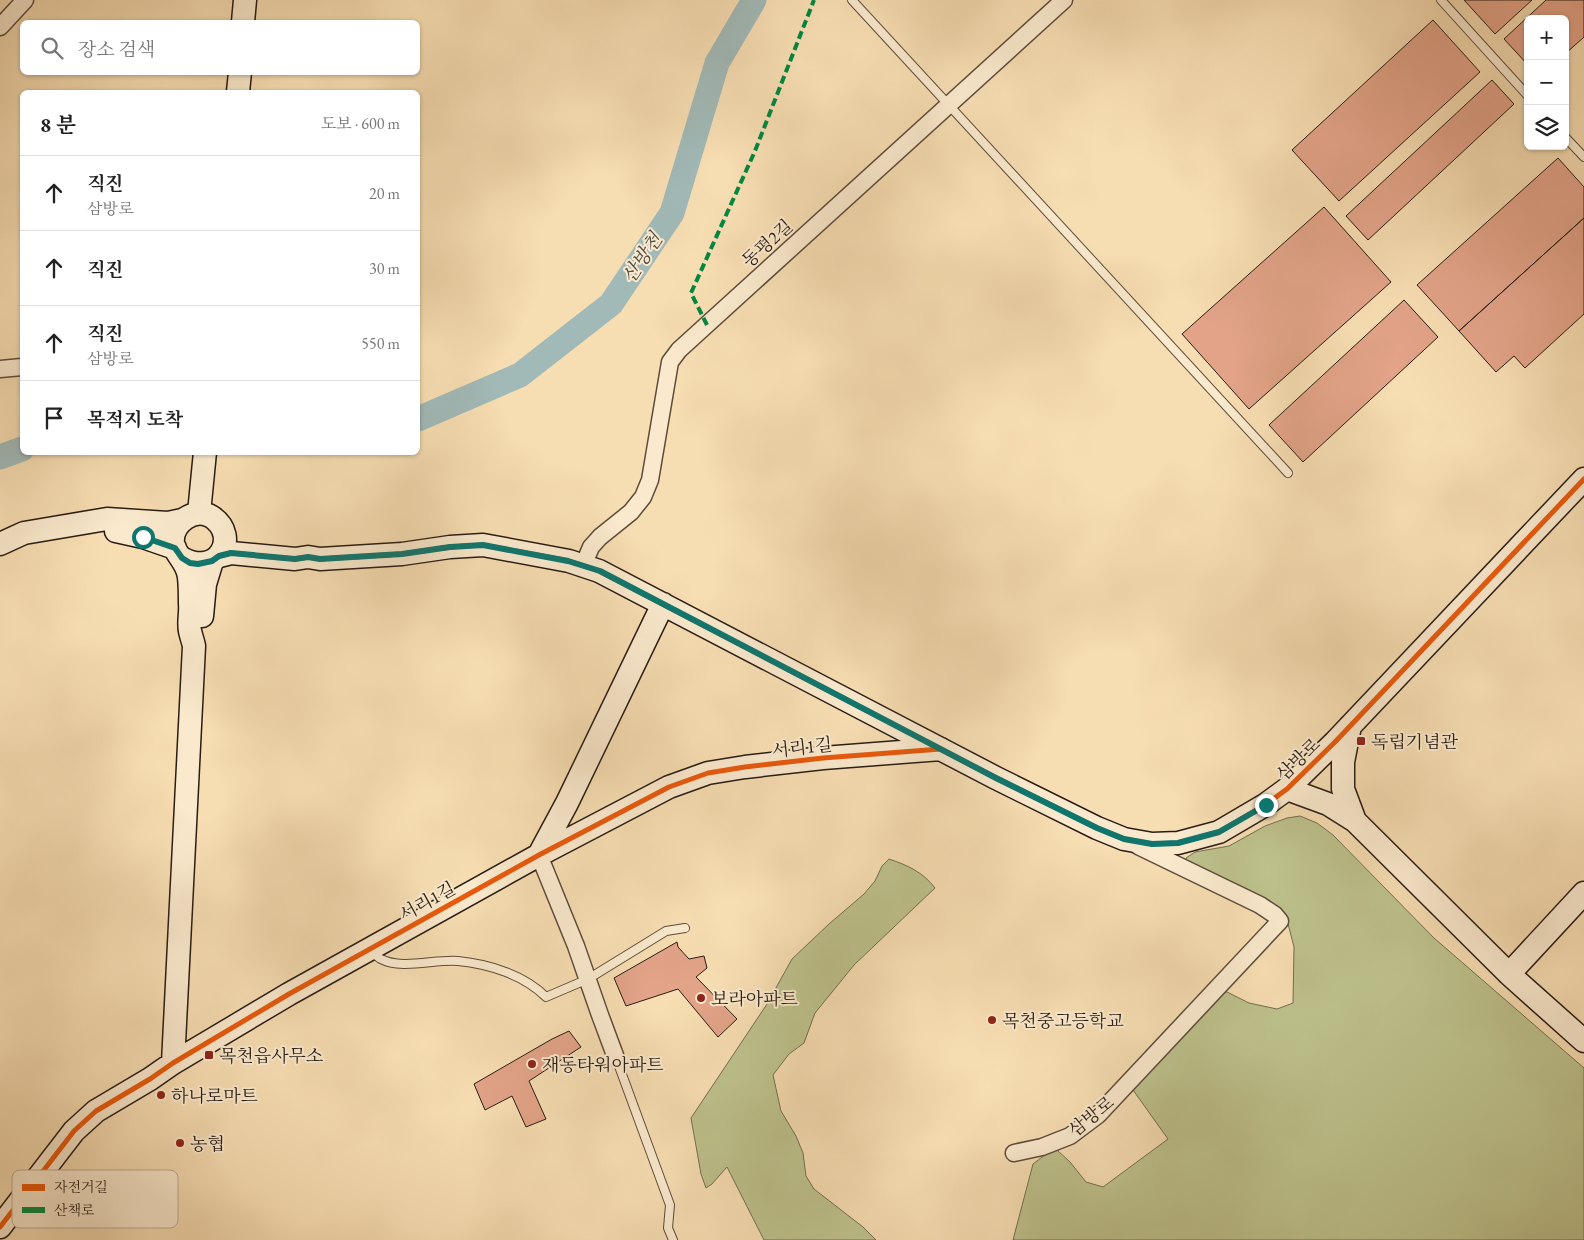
<!DOCTYPE html>
<html lang="ko">
<head>
<meta charset="utf-8">
<style>
  :root { --surface:#fff; --page:#f6f6f6; --text:#222; --muted:#767676; --line:#e0e0e0 }
  body { margin:0; font-family:"EB Garamond","Noto Serif KR",serif; background:var(--page); color:var(--text) }
  .controls { position:absolute; right:15px; top:15px; display:grid; overflow:hidden; border-radius:8px; box-shadow:0 1px 4px #0004 }
  .controls button { width:45px; height:45px; display:grid; place-items:center; padding:0; border:0; border-bottom:1px solid var(--line); background:var(--surface); color:var(--text); font:25px sans-serif }
  .stop { position:absolute; width:15px; height:15px; margin:-11px; border:4px solid #0f766e; border-radius:50%; background:#fff }
  .stop.end { background:#0f766e; border-color:#fff; box-shadow:0 1px 5px #0008 }
  .list { margin:0; padding:0; list-style:none }
  h2 { display:flex; justify-content:space-between; align-items:center; height:65px; margin:0; padding:0 20px; font-size:21px }
  h2 small { font-size:16px; font-weight:400; color:var(--muted) }
  .list li { display:grid; grid-template-columns:32px 1fr auto; gap:15px; align-items:center; box-sizing:border-box; height:75px; padding:0 20px; border-top:1px solid var(--line) }
  .list b { display:block; font-size:19px; white-space:nowrap }
  .list p { margin:0; font-size:16px; white-space:nowrap; color:var(--muted) }
  .list em { font-size:16px; font-style:normal; color:var(--muted) }
  .icon { flex:none; width:28px; height:28px; fill:none; stroke:currentColor; stroke-width:2; stroke-linecap:round; stroke-linejoin:round }
  .map { position:relative; flex:none; width:1584px; height:1240px; overflow:hidden }
  .search { position:absolute; background:var(--surface); box-shadow:0 1px 4px #0004; left:20px; top:20px; width:400px; height:55px; display:flex; align-items:center; gap:12px; box-sizing:border-box; padding:0 18px; border-radius:8px; color:var(--muted); font-size:19px }
  .panel { position:absolute; background:var(--surface); box-shadow:0 1px 4px #0004; left:20px; top:90px; width:400px; height:365px; border-radius:8px }
  .map>svg:first-child { display:block }
  .green { fill:#bdc18c; stroke:#736e50 }
  .lines { fill:none; stroke-linecap:round; stroke-linejoin:round }
  .river { stroke:#a1b9b7; stroke-width:25 }
  .building { fill:#e2a388; stroke:#291c13 }
  .lane-casing { stroke:#5c4c3b; stroke-width:10 }
  .street-casing { stroke:#5c4c3b; stroke-width:19 }
  .secondary-casing { stroke:#291c13; stroke-width:25 }
  .lane { stroke:#fae9cd; stroke-width:8 }
  .street { stroke:#fae9cd; stroke-width:16 }
  .secondary { stroke:#fae9cd; stroke-width:22 }
  .quiet { stroke:#00873e; stroke-width:4; stroke-dasharray:8 4; stroke-linecap:butt }
  .cycleway-casing { stroke:#fae9cd; stroke-width:8 }
  .cycleway { stroke:#e8590c; stroke-width:5 }
  .route { stroke:#0f766e; stroke-width:6 }
  .poi-dot { fill:#8f2418; stroke:#fae9cd; stroke-width:2 }
  .labels { text-anchor:middle; dominant-baseline:central; stroke-width:4; stroke-linejoin:round; paint-order:stroke }
  .street-label { font-size:18px; fill:#291c13; stroke:#fae9cd }
  .poi-label { font-size:18px; fill:#291c13; stroke:#fae9cd; text-anchor:start }
  .water-label { font-size:19px; font-style:italic; fill:#4d4b44; stroke:#fae9cd }
  .key { fill:#fae9cd; stroke:#bbac95; stroke-width:1 }
  .key-label { font-size:14px; fill:#291c13 }
</style>
</head>
<body>
<div class="map">
<svg width="1584" height="1240" viewBox="0 0 1584 1240">
  <rect width="100%" height="100%" fill="#f7ddb2"/>
  <filter id="stains"><feTurbulence type="fractalNoise" baseFrequency=".004" numOctaves="4"/><feColorMatrix values="0 0 0 0 .2 0 0 0 0 .09 0 0 0 0 .02 0 0 0 .5 -.17"/></filter>
  <radialGradient id="worn" r=".72"><stop offset=".6" stop-color="#630" stop-opacity="0"/><stop offset="1" stop-color="#630" stop-opacity=".3"/></radialGradient>
  <path class="green" d="M1300,816l17,7 16,12 101,103 150,130v172h-571l20,-76 17,-13 7,-1 13,12 16,20 17,5 65,-48 -35,-49 92,-99 24,12 28,6 16,-6 1,-56 -8,-31 -100,-52v-6l9,-6 34,-6 36,-20 22,-8z
    M889,859c18,6 34,13 46,29l-81,77 -39,48 -11,30 -15,11 -16,21 8,36 15,25 7,17 3,23 8,13 49,38 13,13h-112l-37,-73 -15,17 -6,4 -5,-14 -10,-56 76,-114 25,-45 37,-35 35,-30 11,-13 7,-15z"/>
  <g class="lines">
    <path class="river" d="M418,419l102,-44 91,-71 61,-91 45,-150 37,-63
      M0,457l22,-8"/>
  </g>
  <path class="building" d="M1464,0h68l-37,34z
    M1546,0h38v37l-19,17v-35h-37v46l-24,-26z
    M1433,20l47,52 -141,129 -47,-51z
    M1492,80l22,24 -146,136 -22,-24z
    M1558,158l26,29v31l-125,113 -42,-46z
    M1324,207l67,75 -142,127 -67,-75z
    M1584,218v96l-59,54 -11,-12 -18,16 -37,-41z
    M1404,300l34,37 -135,125 -34,-37z
    M677,942l1,5 11,12 15,-3 3,12 -11,9 41,42 -19,18 -40,-48 -52,17 -12,-28z
    M569,1031l12,16 -52,34 17,38 -20,8 -14,-31 -27,14 -11,-26 78,-45z"/>
  <g class="lines">
    <g class="lane-casing">
      <path id="lane" d="M852,0l436,473
        M1441,0l87,96
        M1565,137l19,20
        M372,952c3,2 6,6 9,7 20,11 54,0 77,2 31,3 66,14 88,36l42,-18 78,-48 19,-3
        M616,1058l54,147 -2,23 5,12"/>
    </g>
    <g class="street-casing">
      <path id="street" d="M0,27l25,-27
        M0,369l22,-2
        M583,566l8,-19 9,-10 31,-25 12,-15 7,-17 20,-118 9,-12 385,-350
        M539,855l37,91 24,69 16,43
        M1014,1153l28,-6 28,-11 28,-21 182,-194 -5,-6 -15,-10 -122,-59"/>
    </g>
    <g class="secondary-casing">
      <path id="secondary" d="M243,22l2,-22
        M238,92l2,-20
        M199,513l6,-61
        M116,531l27,6 32,11
        M0,544l24,-11 83,-14 61,4 14,-3
        M219,556l12,-3 64,6 13,-2 12,2 82,-5 48,-7 33,-2 86,16 30,10 397,207 101,50 27,11 28,5 26,-1 41,-11 46,-27 22,-16 48,-47 249,-263
        M202,616l3,-32 7,-23
        M1350,726l-7,36v27l12,32 154,153 75,-81
        M1287,789l41,15 27,17
        M539,855l28,-52 96,-199
        M1509,974l75,67
        M173,1063l21,-417c-1,-5 -3,-10 -4,-15 -2,-8 1,-18 0,-27 0,-9 0,-18 -1,-27 -2,-16 -14,-22 -16,-34 -2,-20 22,-37 39,-26 29,20 5,61 -30,41
        M0,1227l74,-96 22,-20 54,-32 23,-16 116,-69 250,-139 130,-68 39,-14 37,-6 78,-9 118,-9"/>
    </g>
    <use href="#lane" class="lane"/>
    <use href="#street" class="street"/>
    <use href="#secondary" class="secondary"/>
    <path class="quiet" d="M707,325l-16,-32 64,-142 59,-151"/>
    <g class="cycleway-casing">
      <path id="cycleway" d="M219,556l12,-3 64,6 13,-2 12,2 82,-5 48,-7 33,-2 86,16 30,10 397,207 101,50 27,11 28,5 26,-1 41,-11 46,-27 22,-16 48,-47 249,-263
        M0,1227l74,-96 22,-20 54,-32 23,-16 116,-69 250,-139 130,-68 39,-14 37,-6 78,-9 118,-9"/>
    </g>
    <use href="#cycleway" class="cycleway"/>
  </g>
  <g class="lines">
    <path class="route" d="M143,537l32,11 7,10 8,5 8,1 14,-3 7,-5 12,-3 64,6 13,-2 12,2 82,-5 48,-7 33,-2 85,16 32,10 396,207 101,50 27,11 28,5 26,-1 41,-11 47,-27"/>
  </g>
  <g class="poi-dot">
    <rect x="1356" y="736" width="10" height="10" rx="2.5"/>
    <circle cx="701" cy="998" r="5"/>
    <circle cx="992" cy="1020" r="5"/>
    <rect x="204" y="1050" width="10" height="10" rx="2.5"/>
    <circle cx="532" cy="1064" r="5"/>
    <circle cx="161" cy="1095" r="5"/>
    <circle cx="180" cy="1143" r="5"/>
  </g>
  <g class="labels">
    <g class="street-label">
      <text transform="translate(767 243) rotate(-42)">동평2길</text>
      <text transform="translate(802 747) rotate(-6)">서리1길</text>
      <text transform="translate(1298 759) rotate(-44)">삼방로</text>
      <text transform="translate(427 901) rotate(-29)">서리1길</text>
      <text transform="translate(1091 1116) rotate(-39)">삼방로</text>
    </g>
    <g class="poi-label">
      <text x="1371" y="741">독립기념관</text>
      <text x="711" y="998">보라아파트</text>
      <text x="1002" y="1020">목천중고등학교</text>
      <text x="219" y="1055">목천읍사무소</text>
      <text x="542" y="1064">재동타워아파트</text>
      <text x="171" y="1095">하나로마트</text>
      <text x="190" y="1143">농협</text>
    </g>
    <g class="water-label">
      <text transform="translate(642 258) rotate(-56)">산방천</text>
    </g>
  </g>
  <rect x="12" y="1170" width="166" height="58" rx="8" class="key"/>
  <rect x="22" y="1184" width="23" height="7" fill="#e8590c"/>
  <rect x="22" y="1207" width="23" height="6" fill="#00873e"/>
  <g class="key-label">
    <text x="54" y="1192">자전거길</text>
    <text x="54" y="1215">산책로</text>
  </g>
  <rect width="100%" height="100%" filter="url(#stains)"/>
  <rect width="100%" height="100%" fill="url(#worn)"/>
</svg>
<div class="controls">
<button>+</button>
<button>−</button>
<button><svg class="icon" aria-label="layers" viewBox="0 0 24 24"><path d="M12 4l9 5-9 5-9-5zM3 14l9 5 9-5"/></svg></button>
</div>
<div class="stop" style="left:143px;top:537px"></div>
<div class="stop end" style="left:1266px;top:805px"></div>
<div class="search"><svg class="icon" aria-label="search" viewBox="0 0 24 24"><circle cx="10" cy="10" r="6"/><path d="M15 15l6 6"/></svg>장소 검색</div>
<section class="panel">
<h2>8 분<small>도보 · 600 m</small></h2>
<ul class="list">
<li><svg class="icon" aria-label="ahead" viewBox="0 0 24 24"><path d="M12 20V5M6 11l6-6 6 6"/></svg><div><b>직진</b><p>삼방로</p></div><em>20 m</em></li>
<li><svg class="icon" aria-label="ahead" viewBox="0 0 24 24"><path d="M12 20V5M6 11l6-6 6 6"/></svg><div><b>직진</b></div><em>30 m</em></li>
<li><svg class="icon" aria-label="ahead" viewBox="0 0 24 24"><path d="M12 20V5M6 11l6-6 6 6"/></svg><div><b>직진</b><p>삼방로</p></div><em>550 m</em></li>
<li><svg class="icon" aria-label="arrive" viewBox="0 0 24 24"><path d="M6 21V4h12l-3 4 3 4H6"/></svg><div><b>목적지 도착</b></div></li>
</ul>
</section>
</div>
</body>
</html>
